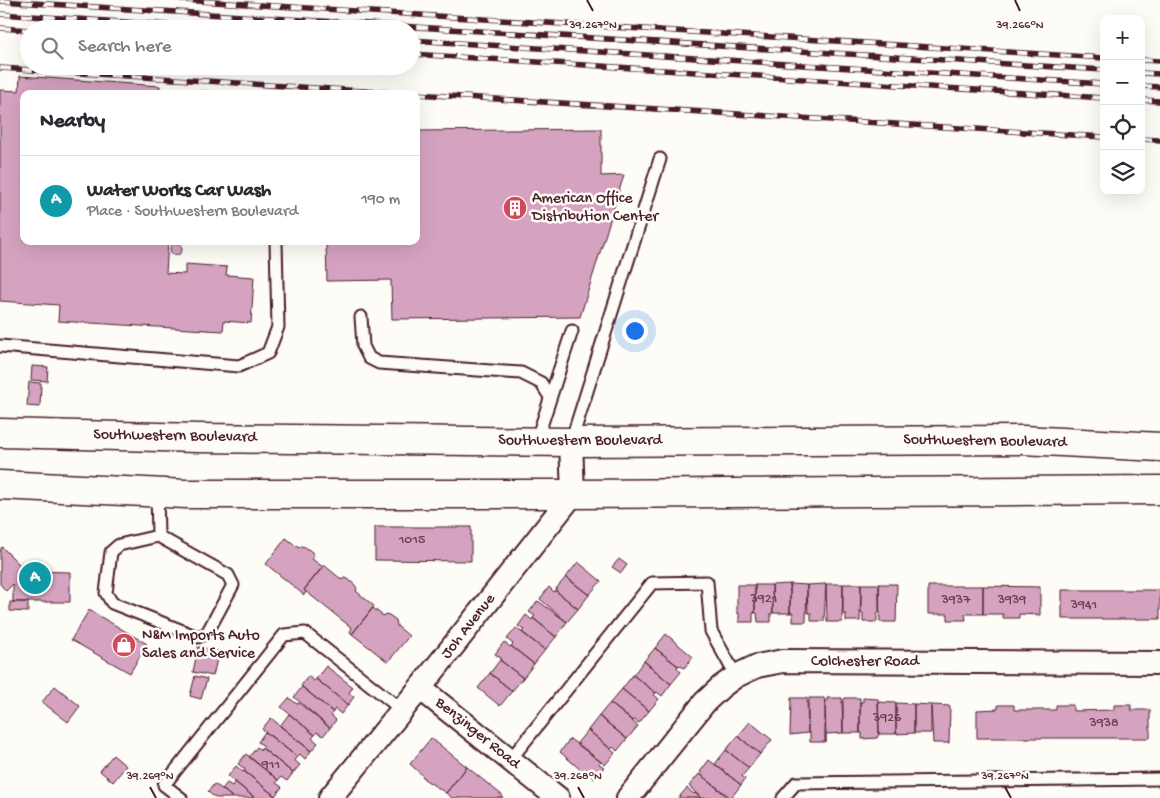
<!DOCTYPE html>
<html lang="en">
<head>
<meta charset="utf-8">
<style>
  :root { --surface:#fff; --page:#f2f2f3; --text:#2b2b33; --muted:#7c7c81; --line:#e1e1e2; --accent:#d1495b }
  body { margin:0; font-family:"Gochi Hand",sans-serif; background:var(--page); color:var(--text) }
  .controls { position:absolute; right:15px; top:15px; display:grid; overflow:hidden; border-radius:10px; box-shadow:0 5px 20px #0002 }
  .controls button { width:45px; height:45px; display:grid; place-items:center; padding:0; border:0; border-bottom:1px solid var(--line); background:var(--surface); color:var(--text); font:25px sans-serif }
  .you { position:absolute; left:634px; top:330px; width:18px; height:18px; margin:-12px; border:4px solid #fff; border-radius:50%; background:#1a73e8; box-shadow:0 0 0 8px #1a73e833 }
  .badge { display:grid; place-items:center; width:32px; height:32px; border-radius:50%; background:var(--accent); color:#fff; font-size:16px; font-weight:700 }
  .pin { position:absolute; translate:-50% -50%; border:2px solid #fff; box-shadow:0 1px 5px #0006 }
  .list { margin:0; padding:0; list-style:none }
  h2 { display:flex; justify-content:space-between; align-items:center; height:65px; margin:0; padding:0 20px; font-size:21px }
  h2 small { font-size:16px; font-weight:400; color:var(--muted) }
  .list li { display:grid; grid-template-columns:32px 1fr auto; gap:15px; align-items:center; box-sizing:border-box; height:90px; padding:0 20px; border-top:1px solid var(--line) }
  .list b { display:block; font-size:19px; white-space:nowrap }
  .list p { margin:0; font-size:16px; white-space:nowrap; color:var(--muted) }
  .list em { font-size:16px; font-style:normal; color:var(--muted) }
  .icon { flex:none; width:28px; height:28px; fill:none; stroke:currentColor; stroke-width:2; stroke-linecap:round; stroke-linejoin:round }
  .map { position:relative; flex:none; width:1160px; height:798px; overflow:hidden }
  .search { position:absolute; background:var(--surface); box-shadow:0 5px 20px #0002; left:20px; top:20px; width:400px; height:55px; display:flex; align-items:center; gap:12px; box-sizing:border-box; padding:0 18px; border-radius:28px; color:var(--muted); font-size:19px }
  .panel { position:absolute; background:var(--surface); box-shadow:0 5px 20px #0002; left:20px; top:90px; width:400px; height:155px; border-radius:10px }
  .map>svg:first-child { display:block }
  .building { fill:#d5a3c0; stroke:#4a1f2b }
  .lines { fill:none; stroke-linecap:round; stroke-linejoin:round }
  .lane-casing { stroke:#4a1f2b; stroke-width:15 }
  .street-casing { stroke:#4a1f2b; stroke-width:26 }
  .primary-casing { stroke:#4a1f2b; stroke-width:31 }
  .lane { stroke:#fdfcf7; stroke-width:11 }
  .street { stroke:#fdfcf7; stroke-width:22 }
  .primary { stroke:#fdfcf7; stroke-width:28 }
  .rail-casing { stroke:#4a1f2b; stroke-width:5.5 }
  .rail { stroke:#fdfcf7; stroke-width:4; stroke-dasharray:11; stroke-linecap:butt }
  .ticks { fill:none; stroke:#4a1f2b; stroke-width:2 }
  .labels { text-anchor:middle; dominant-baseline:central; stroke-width:5; stroke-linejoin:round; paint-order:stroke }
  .number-label { font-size:14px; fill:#6d4050 }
  .poi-label { font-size:16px; fill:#4a1f2b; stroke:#fdfcf7; text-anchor:start }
  .street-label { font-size:16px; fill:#4a1f2b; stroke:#fdfcf7 }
  .ticks-label { font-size:12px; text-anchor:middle; fill:#4a1f2b; stroke:#fdfcf7; stroke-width:5; stroke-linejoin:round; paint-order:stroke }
</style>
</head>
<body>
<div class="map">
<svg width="1160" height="798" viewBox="0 0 1160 798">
  <rect width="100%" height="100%" fill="#fdfcf7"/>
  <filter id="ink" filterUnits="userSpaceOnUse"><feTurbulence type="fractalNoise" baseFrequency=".02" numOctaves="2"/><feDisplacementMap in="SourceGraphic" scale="10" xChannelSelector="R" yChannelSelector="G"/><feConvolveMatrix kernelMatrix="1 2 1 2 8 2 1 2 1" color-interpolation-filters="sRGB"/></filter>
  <g filter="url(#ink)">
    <path class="building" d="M20,76l140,10v8h-136v147h144l-2,32 19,1v-10l42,3 -1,8 28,2 -3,46 -27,-2 -1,10 -165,-10 1,-16 -59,-4v-211l19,1z
      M197,91l32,1v2h-32z
      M601,129v47l23,-1 -44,142 -188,2 -1,-39 -64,1 -1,-40h90v-110z
      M170 249a6 6 0 1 1 12 0a6 6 0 1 1-12 0Z
      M32,366l16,1 -1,14 -16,-1z
      M29,382l12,1 -1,24 -13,-1z
      M375,527h96v34l-96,-1z
      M286,538l13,10 2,-2 4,1 7,5 2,4 -2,3 11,8 -19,23 2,2 -2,3 -38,-31z
      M2,547l24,24 44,1v30h-57v-18l-7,7 -6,-7v-34z
      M619,559l8,6 -6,8 -9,-6z
      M578,562l23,19 -12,14 -23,-18z
      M324,565l18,15 2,-2 4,1 7,6 2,4 -1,2 18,15 -22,28 -2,-2 2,-4 -48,-38z
      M566,577l23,18 -11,14 -23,-19z
      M790,584v29h-17l-1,-28z
      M790,584l17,1 -1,37h-13v-9h-3z
      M826,584h17l-1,38h-15z
      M826,584l-2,37h-13v-8h-3l-1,-28z
      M843,584h18l-1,37h-14v-7h-3z
      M861,584h18v29h-2v9h-14v-9h-2z
      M879,584h18l-1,38h-16z
      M737,585h18v28h-2v9h-14v-9h-2z
      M755,585h17l1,28h-2v9h-13l-1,-9h-2z
      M928,586h55v28h-18l1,6h-18v-6h-20z
      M983,586l57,1v28l-21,-1v4h-16v-4h-20z
      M549,587l5,5 1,-2 23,19 -11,13 -27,-23z
      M1062,590h98v29h-98z
      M538,601l29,21 -11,15 -23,-19 2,-2 -6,-4z
      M10,602h18v10l-18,-1z
      M373,608l10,8 2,-2 4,1 7,5 1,6 12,10 -21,26 -36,-28z
      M89,610l58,34 -17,29 -59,-33z
      M526,615l6,5 1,-2 23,19 -11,13 -23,-18 2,-2 -6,-4z
      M516,628l29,22 -11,14 -23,-18 2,-2 -6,-5z
      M666,634l27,23 -9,11 -5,-3 -1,1 -23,-18z
      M504,642l6,5 1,-1 23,18 -11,14 -23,-18 1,-2 -6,-4z
      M198,647l21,4 -6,25 -20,-4z
      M655,648l23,18 -1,2 4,4 -10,12 -27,-23z
      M500,660l23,18 -11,13 -22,-18z
      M644,661l27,23 -9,12 -5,-4 -1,1 -23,-18z
      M326,666l27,21 -4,6 5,4 -6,8 -32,-26z
      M490,673l22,18 -12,15 -22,-18z
      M633,675l23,18 -2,2 5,4 -10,12 -27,-22z
      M195,676l12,3 -6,20 -11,-3z
      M308,676l6,5 2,-2 32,26 -7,9 -6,-5 -2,3 -32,-26z
      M55,686l25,20 -12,16 -26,-20z
      M302,687l31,25 -2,3 5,5 -6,8 -36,-31z
      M622,689l27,22 -10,12 -4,-3 -2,1 -23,-18z
      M289,698l8,6 2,-1 31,25 -7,8 -6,-4 -2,3 -34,-28z
      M791,698h16l1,35 -18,2z
      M809,698h15l1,3v41h-15v-9h-2v-31h1z
      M827,698h15l1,35 -17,1v8l-1,-41h2z
      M845,698h15v35h-17v-32z
      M863,698l15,1 1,35 -2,4 -15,1v-6h-2v-31h3z
      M878,702l18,1v31h-17z
      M610,703l28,23 -11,13 -28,-23z
      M896,703l18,1v29l-18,1z
      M914,704l17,1v28h-17z
      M931,705l19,1 -1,37h-16z
      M998,705h16v5h42v-5h17v6l41,-1v-5h17v5h19v28h-173v-28l21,-1z
      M289,714l26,21 -3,3 6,5 -7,8 -31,-25z
      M599,716l28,23 -10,12 -4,-4 -2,2 -23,-19z
      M271,718l40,33 -6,8 -5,-5 -3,3 -35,-28z
      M750,722l22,18 -12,14 -22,-18z
      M588,730l27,23 -10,12 -28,-22z
      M265,732l32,25 -3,3 6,5 -7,8 -31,-25 2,-2 -6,-4z
      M738,736l22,18 -11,14 -23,-18z
      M431,738l36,29 -21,26 -22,-14 -2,-4 -12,-11z
      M570,739l31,23 -2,2 5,3 -10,12 -4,-4 -1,2 -29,-25z
      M257,747l4,3 1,-2 31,25 -6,8 -6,-4 -3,3 -29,-23z
      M726,750l23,18 -7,8 3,3 -4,6 -26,-21z
      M246,754l32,26 -2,3 6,4 -7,9 -31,-25 1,-2 -7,-5z
      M113,755l13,11 -13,16 -13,-11z
      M709,760l32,25 -10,13 -30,-23 1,-2 -2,-1z
      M236,766l7,6 1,-1 31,25 -2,2h-18l-27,-22z
      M467,767l36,29 -1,2h-50l-6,-5z
      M699,774l2,1 28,23h-28l-12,-12z
      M235,782l20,16h-22l-11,-9 5,-6 5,3z
      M214,784l8,5 11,9h-17l-8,-6z
      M687,788l7,6 1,-1 6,5h-23z"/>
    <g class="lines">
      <g class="lane-casing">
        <path id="lane" d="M361,317l2,29 6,12 10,5 142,10 20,10 9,14
          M0,346l239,20 29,-13 10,-26 -2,-86
          M536,442l36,-111
          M571,442l89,-283
          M157,492l1,44 -39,9 -8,7 -5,41 6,10 86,34 9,-4 26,-48 -5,-10 -70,-39
          M510,760l142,-177 55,-1 4,49 25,45
          M181,798l-17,-13 120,-150 21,-2 97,77
          M783,798l13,-15 364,-4"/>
      </g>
      <g class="street-casing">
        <path id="street" d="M420,688l138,110
          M330,798l90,-110 153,-194 -2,-52
          M628,798l77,-96 16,-15 15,-11 21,-10 26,-5 377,2"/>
      </g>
      <g class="primary-casing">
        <path id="primary" d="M0,433l198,5 373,4 452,-2 137,7
          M0,485l186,9h387l587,-4"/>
      </g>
      <use href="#lane" class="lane"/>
      <use href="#street" class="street"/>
      <use href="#primary" class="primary"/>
      <g class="rail-casing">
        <path id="rail" d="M182,0l922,58
          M0,1l1104,69
          M0,14l230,15
          M0,28l29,2
          M411,40l693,44
          M411,54l693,44
          M1141,60l19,1
          M0,68l411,26
          M1141,73l19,1
          M1141,86l19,1
          M416,94l688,43
          M1141,100l19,1
          M1141,139l19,1"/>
      </g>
      <use href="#rail" class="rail"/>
    </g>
  </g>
  <path class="ticks" d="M587,0l6,11M1015,0l5,11M150,787l6,11M578,787l6,11M1005,787l6,11"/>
  <defs>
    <g id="building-disc" transform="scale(1.25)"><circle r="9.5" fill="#d1495b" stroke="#fdfcf7"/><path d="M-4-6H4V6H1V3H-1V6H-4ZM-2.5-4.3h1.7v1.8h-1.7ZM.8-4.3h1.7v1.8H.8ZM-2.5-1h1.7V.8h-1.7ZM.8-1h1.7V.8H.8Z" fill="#fff"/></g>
    <g id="shop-disc" transform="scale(1.25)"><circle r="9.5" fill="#d1495b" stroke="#fdfcf7"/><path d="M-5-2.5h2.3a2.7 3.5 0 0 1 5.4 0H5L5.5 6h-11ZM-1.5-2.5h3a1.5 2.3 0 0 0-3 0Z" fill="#fff"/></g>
  </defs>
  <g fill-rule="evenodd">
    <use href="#building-disc" x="515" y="208"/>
    <use href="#shop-disc" x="124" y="645"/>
  </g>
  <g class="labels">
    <g class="number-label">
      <text x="412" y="540">1015</text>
      <text x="764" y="599">3921</text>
      <text x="956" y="600">3937</text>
      <text x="1012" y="600">3939</text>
      <text x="1084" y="605">3941</text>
      <text x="887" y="718">3926</text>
      <text x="1104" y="723">3938</text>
      <text x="271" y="765">911</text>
    </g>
    <g class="poi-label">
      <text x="532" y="199">American Office<tspan x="532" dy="18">Distribution Center</tspan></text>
      <text x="142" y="636">N&amp;M Imports Auto<tspan x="142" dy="18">Sales and Service</tspan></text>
    </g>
    <g class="street-label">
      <text transform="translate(175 437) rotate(1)">Southwestern Boulevard</text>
      <text x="580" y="441">Southwestern Boulevard</text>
      <text transform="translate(985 442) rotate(1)">Southwestern Boulevard</text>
      <text transform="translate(469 627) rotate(-52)">Joh Avenue</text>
      <text x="865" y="662">Colchester Road</text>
      <text transform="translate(477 734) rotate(39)">Benzinger Road</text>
    </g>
  </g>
  <g class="ticks-label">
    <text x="593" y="28">39.267°N</text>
    <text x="1020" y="28">39.266°N</text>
    <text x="150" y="779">39.269°N</text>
    <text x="578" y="779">39.268°N</text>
    <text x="1005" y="779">39.267°N</text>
  </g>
</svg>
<div class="controls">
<button>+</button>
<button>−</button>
<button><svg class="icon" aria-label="locate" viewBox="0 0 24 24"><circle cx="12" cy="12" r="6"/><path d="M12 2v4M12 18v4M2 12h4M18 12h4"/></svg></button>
<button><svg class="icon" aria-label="layers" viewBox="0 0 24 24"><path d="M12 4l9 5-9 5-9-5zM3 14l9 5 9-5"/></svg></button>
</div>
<div class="you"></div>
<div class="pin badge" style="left:35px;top:578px;background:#0f9aa8">A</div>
<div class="search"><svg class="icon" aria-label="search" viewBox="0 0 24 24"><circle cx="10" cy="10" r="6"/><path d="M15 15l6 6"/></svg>Search here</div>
<section class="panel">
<h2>Nearby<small></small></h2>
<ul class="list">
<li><span class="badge" style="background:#0f9aa8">A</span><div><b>Water Works Car Wash</b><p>Place · Southwestern Boulevard</p></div><em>190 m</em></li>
</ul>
</section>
</div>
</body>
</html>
